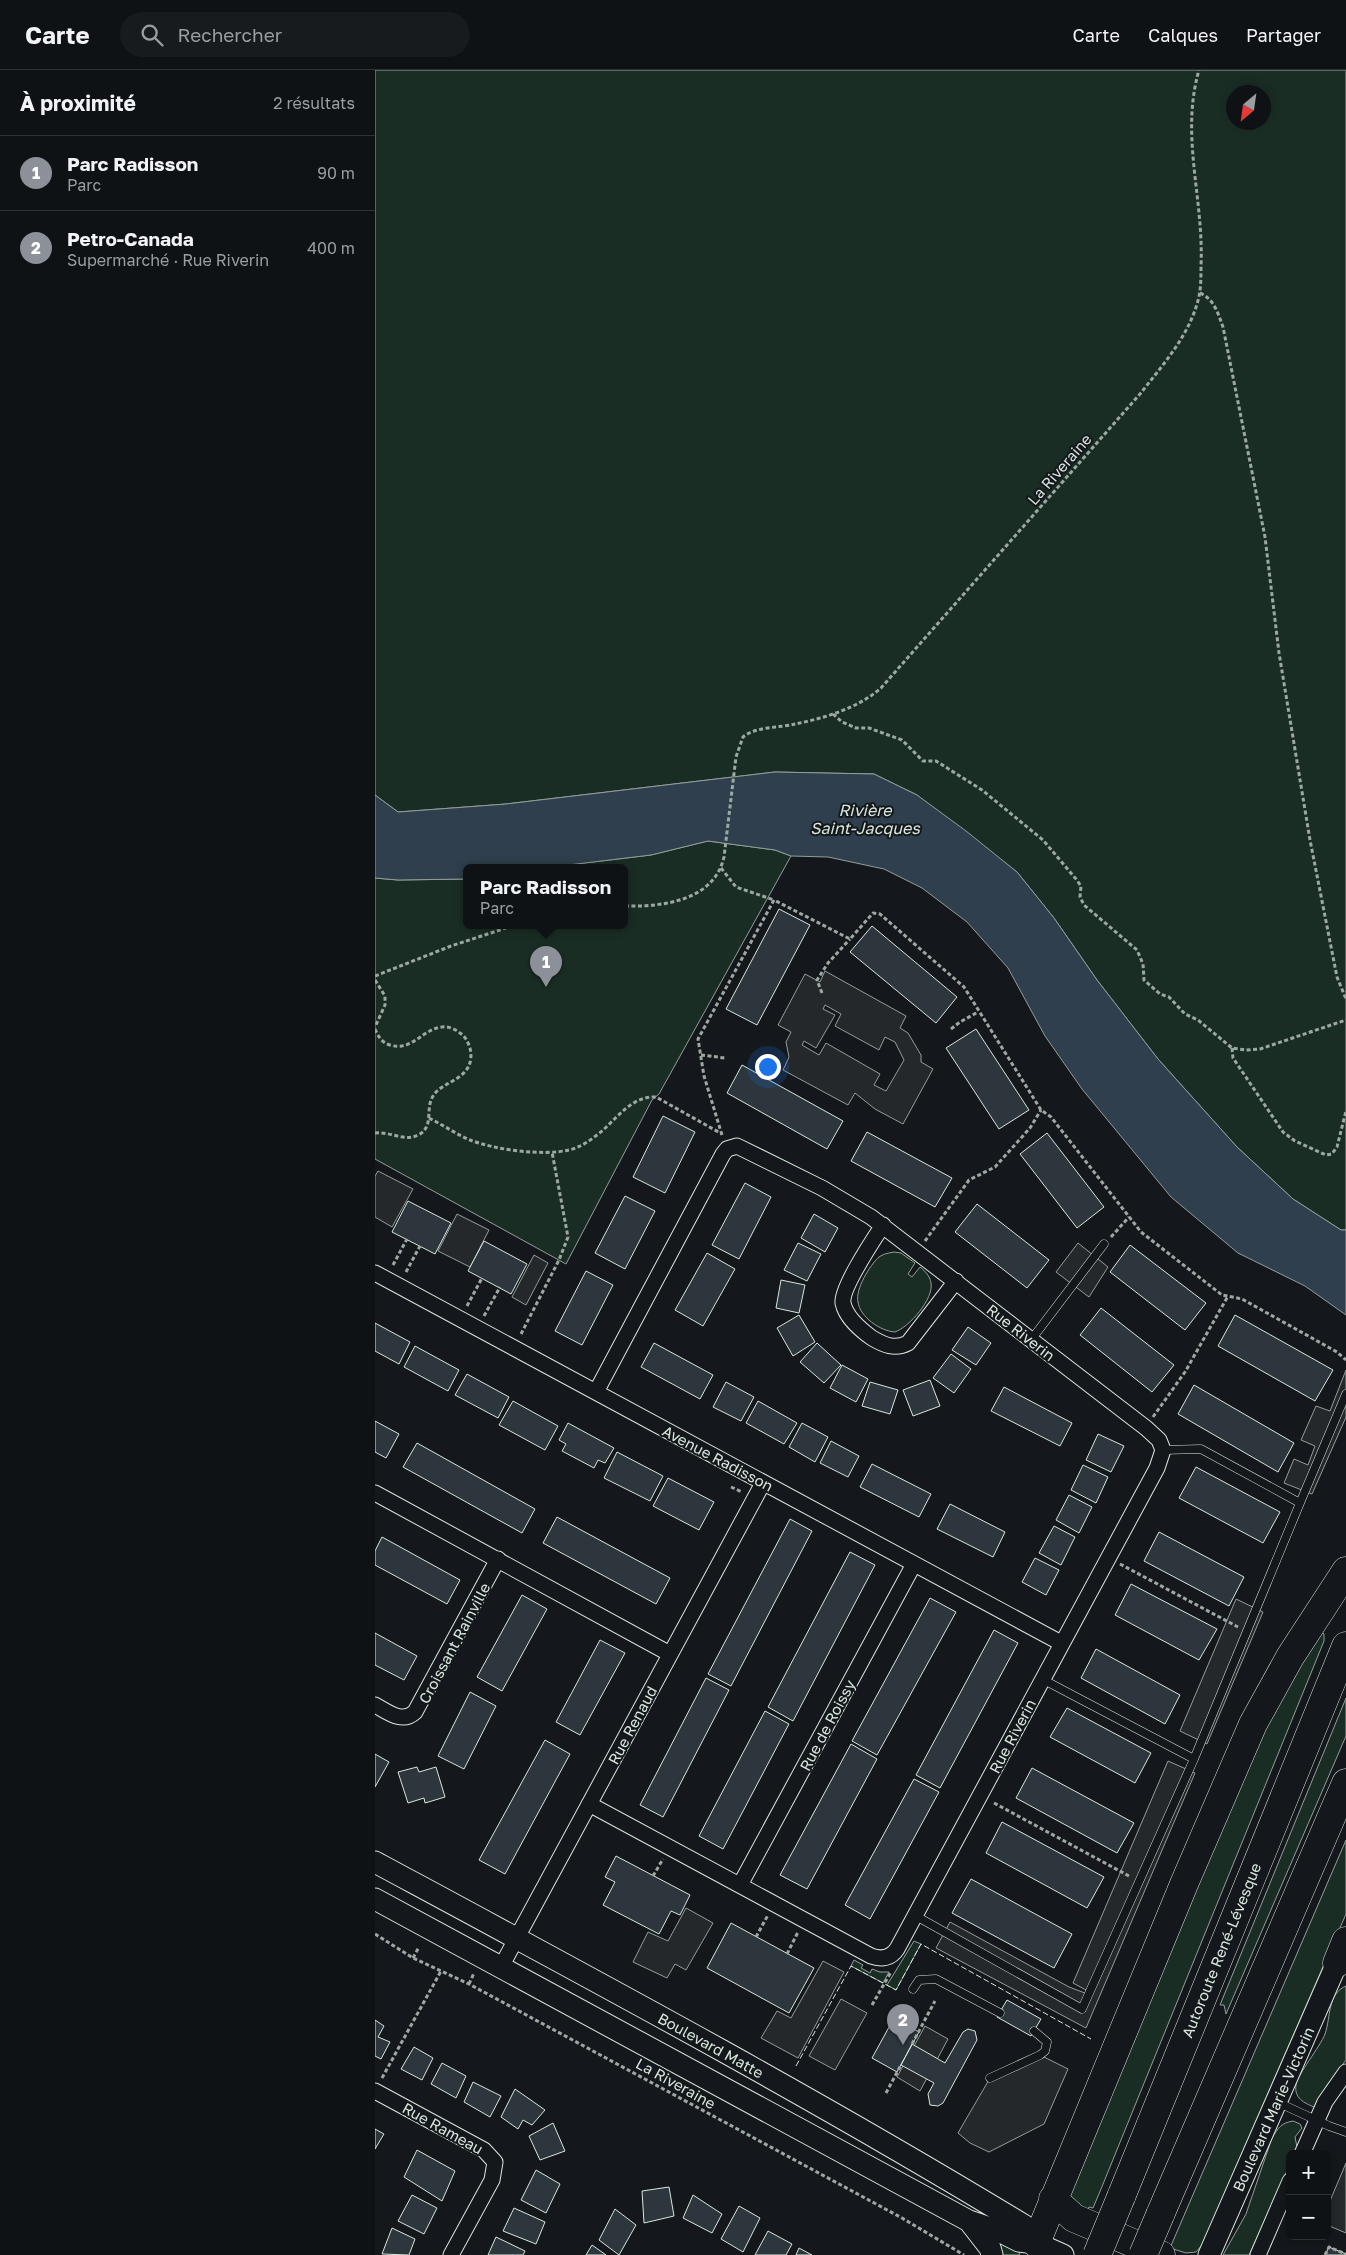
<!DOCTYPE html>
<html lang="fr">
<head>
<meta charset="utf-8">
<style>
  :root { --surface:#0f1215; --page:#181b1e; --text:#f1f3f6; --muted:#9b9ea0; --line:#2f3234; --accent:#8c9099 }
  body { margin:0; font-family:"Golos Text",sans-serif; background:var(--page); color:var(--text) }
  .controls { position:absolute; right:15px; bottom:15px; display:grid; overflow:hidden; border-radius:8px; box-shadow:0 2px 8px #0003 }
  .controls button { width:45px; height:45px; display:grid; place-items:center; padding:0; border:0; border-bottom:1px solid var(--line); background:var(--surface); color:var(--text); font:25px sans-serif }
  .compass { position:absolute; left:851px; top:15px; width:45px; height:45px; border-radius:50%; background:var(--surface); box-shadow:0 2px 8px #0003; rotate:209deg }
  .you { position:absolute; left:392px; top:996px; width:18px; height:18px; margin:-12px; border:4px solid #fff; border-radius:50%; background:#1a73e8; box-shadow:0 0 0 8px #1a73e833 }
  .badge { display:grid; place-items:center; width:32px; height:32px; border-radius:50%; background:var(--accent); color:#fff; font-size:16px; font-weight:700 }
  .pin { position:absolute; translate:-50% -41px; filter:drop-shadow(0 1px 2px #0008) }
  .pin::after { content:''; position:absolute; top:26px; width:18px; height:15px; background:inherit; clip-path:polygon(0 0,100% 0,50% 100%) }
  .popup { position:absolute; left:88px; top:794px; width:165px; height:65px; box-sizing:border-box; display:grid; place-content:center; border-radius:8px; background:var(--surface); filter:drop-shadow(0 1px 4px #0005); font-size:16px; white-space:nowrap; color:var(--muted) }
  .popup b { font-size:19px; color:var(--text) }
  .popup::after { content:''; position:absolute; left:50%; top:100%; margin-left:-10px; border:10px solid transparent; border-top-color:var(--surface) }
  .list { margin:0; padding:0; list-style:none }
  h2 { display:flex; justify-content:space-between; align-items:center; height:65px; margin:0; padding:0 20px; font-size:21px }
  h2 small { font-size:16px; font-weight:400; color:var(--muted) }
  .list li { display:grid; grid-template-columns:32px 1fr auto; gap:15px; align-items:center; box-sizing:border-box; height:75px; padding:0 20px; border-top:1px solid var(--line) }
  .list b { display:block; font-size:19px; white-space:nowrap }
  .list p { margin:0; font-size:16px; white-space:nowrap; color:var(--muted) }
  .list em { font-size:16px; font-style:normal; color:var(--muted) }
  .icon { flex:none; width:28px; height:28px; fill:none; stroke:currentColor; stroke-width:2; stroke-linecap:round; stroke-linejoin:round }
  .map { position:relative; flex:none; width:971px; height:2185px; overflow:hidden }
  header { display:flex; align-items:center; gap:30px; box-sizing:border-box; height:70px; padding:0 25px; background:var(--surface); border-bottom:1px solid var(--line) }
  header strong { font-size:24px }
  nav { display:flex; gap:28px; margin-inline-start:auto; font-size:18px }
  .search { width:350px; height:45px; background:var(--page); display:flex; align-items:center; gap:12px; box-sizing:border-box; padding:0 18px; border-radius:28px; color:var(--muted); font-size:19px }
  main { display:flex }
  aside { flex:1; background:var(--surface) }
  .map>svg:first-child { display:block }
  .green { fill:#1a2d24; stroke:#939e99; fill-rule:evenodd }
  .parking { fill:#24282b; stroke:#939e99; fill-rule:evenodd }
  .water { fill:#2f3f4d; stroke:#939e99 }
  .building { fill:#2c363c; stroke:#d8e6dc }
  .lines { fill:none; stroke-linecap:round; stroke-linejoin:round }
  .service-casing { stroke:#d8e6dc; stroke-width:9 }
  .minor-casing { stroke:#d8e6dc; stroke-width:17 }
  .secondary-casing { stroke:#d8e6dc; stroke-width:23 }
  .motorway-casing { stroke:#d8e6dc; stroke-width:29 }
  .path { stroke:#9da8a2; stroke-width:3; stroke-dasharray:4 2.5; stroke-linecap:butt }
  .service { stroke:#14181c; stroke-width:8 }
  .minor { stroke:#14181c; stroke-width:15 }
  .secondary { stroke:#14181c; stroke-width:21 }
  .motorway { stroke:#14181c; stroke-width:28 }
  .motorway-bridge-casing { stroke:#d8e6dc; stroke-width:29; stroke-linecap:butt }
  .motorway-bridge { stroke:#14181c; stroke-width:28 }
  .fence { stroke:#d8e6dc; stroke-width:1; stroke-dasharray:6 2.5; stroke-linecap:butt }
  .labels { text-anchor:middle; dominant-baseline:central; stroke-width:4; stroke-linejoin:round; paint-order:stroke }
  .street-label { font-size:15px; fill:#d8e6dc; stroke:#14181c }
  .water-label { font-size:16px; font-style:italic; fill:#d8e6dc; stroke:#14181c }
</style>
</head>
<body>
<header>
<strong>Carte</strong>
<div class="search"><svg class="icon" aria-label="search" viewBox="0 0 24 24"><circle cx="10" cy="10" r="6"/><path d="M15 15l6 6"/></svg>Rechercher</div>
<nav><a>Carte</a><a>Calques</a><a>Partager</a></nav>
</header>
<main>
<aside>
<h2>À proximité<small>2 résultats</small></h2>
<ul class="list">
<li><span class="badge">1</span><div><b>Parc Radisson</b><p>Parc</p></div><em>90 m</em></li>
<li><span class="badge">2</span><div><b>Petro-Canada</b><p>Supermarché · Rue Riverin</p></div><em>400 m</em></li>
</ul>
</aside>
<div class="map">
<svg width="971" height="2185" viewBox="0 0 971 2185">
  <rect width="100%" height="100%" fill="#14181c"/>
  <path class="green" d="M0,0h971v1160h-5l-48,-31 -56,-52 -79,-88 -61,-79 -43,-62 -37,-46 -100,-77 -43,-21 -99,-2 -269,32 -108,8 -23,-17zM858,22h30v30h-30z
    M333,771l67,9 16,6 -132,238 -7,6 -86,164 -191,-105v-281l23,2 69,-1v47h158v-58h-82l108,-13z
    M519,1182l7,1 14,10 -7,11 4,3 8,-10c5,4 10,9 11,16 3,16 -22,44 -36,49 -15,-1 -35,-15 -37,-30 -3,-13 12,-37 21,-45 4,-3 9,-4 15,-5z
    M945,1560l4,4v7l-223,548 -8,19 -4,-1 -3,6 -15,-11 -3,-15 167,-407z
    M971,1628v38l-120,278 -2,-9h-4z
    M971,1770v74l-144,331 -6,7 -10,1 -16,-5z
    M539,1871l7,3 -25,46 -9,-5z
    M479,1890l9,5 -2,3 9,5 2,-4 8,3h9l-6,11 -32,-17z
    M971,1916v74l-20,27 -12,20c-10,-4 -20,-9 -18,-22 1,-10 24,-38 29,-51 6,-17 2,-40 21,-48z
    M918,2051l7,3 2,4 -7,9 2,10 -3,7h-4v10l-41,91h-26l23,-41 26,-76c6,-10 9,-15 21,-17z
    M623,2172l23,8 -2,5h-16z"/>
  <path class="parking" d="M450,901l81,45 -6,12 8,5 13,22v7l12,7 -30,55 -28,-15 -20,-16 -7,12 -65,-35 6,-13 -3,-15 5,-10 -13,-7 27,-51 15,8zM450,935l16,9 -6,12 44,24 6,-13 10,5 9,18 -18,31 -12,-6 6,-11 -54,-31 -7,12 -17,-10 2,-4 12,7 19,-33 -12,-6z
    M3,1101l35,18 -21,38 -17,-10v-41z
    M82,1144l32,16 -19,37 -32,-16z
    M703,1173l30,24 -19,30 -33,-25z
    M159,1185l14,8 -22,42 -14,-8z
    M971,1300v47l-34,77 -28,-11 10,-24 14,6 7,-19 -14,-6 15,-34 14,5z
    M861,1529l27,13 -56,132 -27,-13z
    M793,1691l27,12 -109,255 -150,-80 14,-26 119,65 16,6 1,-3 -13,-7z
    M311,1838l27,15 -27,47 -11,-6 -8,14 -34,-16 15,-30 20,9z
    M448,1891l21,11 -46,86 -37,-20 16,-27 14,7z
    M466,1929l26,14 -32,57 -26,-14z
    M550,1956l23,13 -28,52 -23,-14z
    M665,1985l28,14 -24,55 -55,28 -19,-9 -12,-10 32,-55z
    M971,2093v70l-19,-8v-17z"/>
  <path class="water" d="M400,702l99,2 43,21 49,36 51,41 37,46 43,62 61,79 79,88 56,52 48,31h5v85l-41,-29 -67,-33 -67,-56 -89,-108 -37,-53 -37,-68 -41,-46 -45,-34 -38,-19 -56,-12 -37,-1 -16,-6 -67,-9 -57,14 -108,13h-76v11h-2l-67,1 -23,-2v-83l23,17 108,-8z"/>
  <path class="building" d="M404,839l31,16 -53,100 -31,-16z
    M497,856l85,71 -21,26 -86,-71z
    M601,959l53,81 -30,19 -53,-81z
    M367,995l101,56 -16,28 -100,-56z
    M288,1046l32,16 -30,61 -32,-16z
    M492,1062l85,46 -17,29 -84,-46z
    M672,1063l57,74 -27,21 -57,-74z
    M370,1113l26,14 -32,62 -27,-14z
    M250,1126l30,15 -30,58 -30,-16z
    M33,1131l43,22 -16,31 -43,-22z
    M602,1134l72,56 -22,28 -72,-56z
    M439,1144l24,14 -13,24 -24,-14z
    M109,1171l43,23 -16,30 -43,-23z
    M423,1173l23,11 -14,27 -23,-11z
    M755,1175l76,58 -21,27 -75,-58z
    M332,1183l28,16 -32,57 -28,-16z
    M211,1201l27,14 -31,60 -27,-14z
    M406,1210l24,5 -6,28 -23,-5z
    M726,1238l73,57 -22,27 -72,-57z
    M424,1245l16,27 -22,14 -16,-28z
    M860,1245l98,55 -18,31 -97,-55z
    M0,1253l35,19 -11,22 -24,-13z
    M593,1257l23,16 -15,22 -24,-15z
    M279,1273l59,32 -13,24 -59,-32z
    M442,1273l24,22 -17,18 -24,-21z
    M40,1276l44,24 -11,21 -44,-24z
    M576,1284l20,15 -17,24 -21,-15z
    M467,1295l26,14 -12,23 -26,-14z
    M92,1304l42,23 -11,21 -43,-23z
    M555,1310l10,26 -27,10 -10,-26z
    M351,1312l28,15 -13,24 -28,-14z
    M495,1312l28,8 -8,24 -28,-8z
    M819,1315l100,58 -16,29 -100,-58z
    M629,1317l68,36 -12,23 -69,-35z
    M138,1331l45,25 -13,24 -46,-25z
    M383,1331l39,22 -13,21 -38,-21z
    M0,1351l24,13 -13,24 -11,-6z
    M193,1353l46,25 -9,15 -7,-3 -4,8 -32,-17 4,-7 -7,-4z
    M427,1353l26,14 -13,25 -26,-15z
    M723,1364l26,12 -13,26 -25,-12z
    M456,1371l28,15 -11,21 -28,-14z
    M42,1373l118,66 -13,24 -119,-66z
    M242,1382l46,24 -13,25 -46,-23z
    M497,1394l59,30 -12,23 -59,-30z
    M708,1395l25,12 -12,26 -25,-13z
    M821,1397l84,45 -17,31 -84,-45z
    M293,1408l46,24 -15,28 -46,-24z
    M694,1425l23,12 -13,26 -23,-13z
    M575,1434l55,28 -12,25 -56,-28z
    M182,1447l113,61 -14,26 -113,-61z
    M415,1449l22,12 -81,155 -23,-12z
    M679,1456l21,11 -14,28 -22,-12z
    M784,1462l85,45 -15,29 -85,-45z
    M7,1467l78,43 -13,24 -72,-39v-14z
    M475,1482l25,13 -82,156 -25,-14z
    M660,1488l24,12 -13,25 -24,-13z
    M756,1514l86,45 -18,31 -84,-45z
    M147,1525l25,14 -45,82 -25,-14z
    M555,1528l26,14 -79,143 -25,-14z
    M619,1560l24,13 -78,145 -24,-13z
    M0,1563l42,23 -13,24 -29,-15z
    M225,1570l25,13 -45,82 -24,-13z
    M721,1579l84,46 -15,29 -84,-46z
    M331,1608l23,12 -66,127 -23,-12z
    M95,1622l26,14 -32,63 -26,-13z
    M692,1638l84,45 -16,30 -85,-46z
    M390,1641l24,13 -66,125 -24,-13z
    M170,1670l25,14 -65,120 -26,-14z
    M476,1674l26,15 -70,130 -27,-14z
    M0,1684l14,8 -14,25z
    M42,1697l2,5 17,-5 9,30 -20,6 -1,-5 -16,5 -10,-31z
    M657,1698l102,55 -17,30 -101,-55z
    M539,1709l25,13 -69,127 -25,-14z
    M627,1752l102,55 -17,31 -101,-55z
    M241,1786l74,39 -10,20 -9,-4 -12,23 -56,-29 12,-23 -10,-5z
    M596,1809l101,55 -18,34 -102,-55z
    M356,1853l83,45 -25,45 -82,-45z
    M632,1930l34,19 -10,17 -34,-19z
    M519,1948l25,14 -22,40 -25,-14z
    M0,1950l9,6 -6,11 12,5 -9,17 -6,-3z
    M593,1959l7,2 2,9 -34,63 -5,3 -8,-1 -2,-11 6,-11 -33,-18 11,-21 33,19 18,-31z
    M39,1977l19,11 -11,22 -21,-11z
    M67,1993l24,13 -10,22 -25,-14z
    M98,2012l28,14 -11,21 -26,-15z
    M140,2019l30,21 -13,15 -9,-5 -5,9 -17,-12z
    M178,2053l12,28 -25,9 -11,-24z
    M0,2059l9,5 -9,15z
    M42,2080l38,21 -13,30 -38,-24z
    M161,2100l24,14 -14,29 -25,-13z
    M294,2117l5,29 -30,7 -2,-32z
    M37,2125l25,13 -13,26 -26,-13z
    M318,2125l29,19 -10,19 -29,-15z
    M364,2136l21,12 -17,34 -22,-13z
    M139,2138l31,14 -9,22 -33,-13z
    M240,2139l21,16 -17,30 -20,-15z
    M17,2158l23,11 -6,16 -27,-1z
    M393,2161l24,13 -6,11h-31z
    M121,2167l29,14 -2,4h-35z
    M217,2175l14,10h-20z
    M954,2177l17,7v1h-21z
    M424,2178l13,7h-16z"/>
  <g class="lines">
    <g class="service-casing">
      <path id="service" d="M656,1270l73,-96
        M925,1433l46,-109
        M667,1609l152,80
        M541,1846l166,93 112,-250 106,-256 -99,-54 -38,1
        M538,1919l6,-9 17,-1 64,34
        M615,2008l50,-23 5,-4 2,-9 -13,-11
        M902,2032l52,24 17,6"/>
    </g>
    <g class="minor-casing">
      <path id="minor" d="M508,1155c-9,14 -42,63 -40,78 3,15 18,27 29,35 12,7 23,12 36,5l48,-62
        M0,1203l686,370
        M0,1423l295,161
        M0,1635c13,7 27,19 40,7l83,-153
        M214,1734l282,152c11,4 20,2 26,-7l260,-481 6,-18 -4,-10 -13,-12 -275,-211 -49,-29 -85,-42 -10,3 -4,5 -127,238
        M365,1815l174,-321
        M126,1897l262,-484
        M0,2021l109,59 11,12 -3,18 -41,75
        M927,2084l23,-52 21,-30
        M883,2185l32,-74"/>
    </g>
    <g class="secondary-casing">
      <path id="secondary" d="M0,1792c219,118 438,235 650,364l11,17
        M0,1829l594,322 32,11 18,9 17,2 27,12
        M594,2151l21,27 2,7
        M834,2185l128,-292"/>
    </g>
    <g class="motorway-casing">
      <path id="motorway" d="M962,1893l9,-22
        M746,2127l225,-551
        M678,2129l21,19 87,37
        M785,2145l186,-432
        M661,2173l148,-359 69,-160 37,-67 56,-86"/>
    </g>
    <path class="path" d="M825,223c14,6 18,20 23,34l42,210 14,116 31,187 27,137 9,22
      M458,644l9,8 14,6h13l33,12 21,21h13l46,29 61,50 33,39 5,7 -1,11 4,8 53,45 6,14 1,16 16,14 9,3 16,17 13,6 34,28 14,2 14,-1 86,-29
      M346,798l15,19 38,13
      M250,836c37,1 89,-5 99,-49l12,-100 7,-20c13,-11 37,-9 52,-13 30,-6 63,-16 86,-36l259,-294c22,-28 47,-56 57,-90 4,-12 4,-25 4,-38 3,-68 -21,-130 -2,-196
      M0,906l76,-30 61,-20
      M0,910l10,16v9l-10,22
      M447,923l-5,-13 11,-17 22,-24
      M0,959c3,7 7,14 15,16 22,7 32,-16 52,-18 6,-1 13,2 18,6 5,3 8,9 10,15 7,32 -28,32 -37,48 -8,13 1,29 -13,38 -14,9 -30,-3 -45,-1
      M576,959l9,-7 18,-10
      M857,978l1,10 50,74 12,9 31,14 6,-1 5,-7 9,-36
      M326,985l24,3
      M54,1048c14,7 27,16 41,22 26,10 72,16 99,10 13,-3 23,-11 33,-19 16,-14 30,-35 54,-34l66,37
      M347,1065l-18,-59 -6,-37 76,-139 76,39 23,-26 7,1 84,73 77,123 10,7 90,115 81,63 20,4 95,53 9,8
      M736,1167l18,-20
      M550,1171l44,-61 26,-13 35,-39 11,-18
      M18,1195l14,-26
      M31,1202l14,-26
      M92,1236l15,-28
      M109,1246l16,-29
      M146,1264l38,-74 9,-23 -16,-85
      M778,1347l32,-45 43,-76
      M356,1417l11,5
      M745,1494l118,63
      M619,1733l135,73
      M278,1806l10,-17
      M0,1864l38,24 56,26 433,234 62,37
      M381,1867l12,-22
      M412,1884l11,-22
      M38,1888l6,-11
      M94,1914l5,-11
      M497,1935l19,-33
      M537,1974l23,-43
      M7,2008l59,-107
      M511,2023l15,-28
      M950,2185l4,-8 17,7"/>
    <use href="#service" class="service"/>
    <use href="#minor" class="minor"/>
    <use href="#secondary" class="secondary"/>
    <use href="#motorway" class="motorway"/>
    <g class="motorway-bridge-casing">
      <path id="motorway-bridge" d="M722,2185l24,-58
        M768,2185l17,-40"/>
    </g>
    <use href="#motorway-bridge" class="motorway-bridge"/>
    <path class="fence" d="M421,1996l55,-100 45,24 25,-46 170,95"/>
  </g>
  <g class="labels">
    <g class="street-label">
      <text transform="translate(684 399) rotate(-49)">La Riveraine</text>
      <text transform="translate(646 1262) rotate(38)">Rue Riverin</text>
      <text transform="translate(343 1388) rotate(28)">Avenue Radisson</text>
      <text transform="translate(79 1573) rotate(-62)">Croissant Rainville</text>
      <text transform="translate(257 1655) rotate(-62)">Rue Renaud</text>
      <text transform="translate(452 1655) rotate(-62)">Rue de Roissy</text>
      <text transform="translate(637 1666) rotate(-62)">Rue Riverin</text>
      <text transform="translate(846 1880) rotate(-68)">Autoroute René-Lévesque</text>
      <text transform="translate(336 1975) rotate(29)">Boulevard Matte</text>
      <text transform="translate(301 2013) rotate(29)">La Riveraine</text>
      <text transform="translate(898 2039) rotate(-66)">Boulevard Marie-Victorin</text>
      <text transform="translate(68 2058) rotate(29)">Rue Rameau</text>
    </g>
    <g class="water-label">
      <text x="490" y="740">Rivière<tspan x="490" dy="18">Saint-Jacques</tspan></text>
    </g>
  </g>
</svg>
<div class="controls">
<button>+</button>
<button>−</button>
</div>
<svg class="compass" viewBox="-18 -18 36 36"><path d="M0-13l5 13h-10z" fill="#e53935"/><path d="M0 13l5-13h-10z" fill="#9b9ea0"/></svg>
<div class="you"></div>
<div class="pin badge" style="left:171px;top:917px">1</div>
<div class="popup"><b>Parc Radisson</b>Parc</div>
<div class="pin badge" style="left:528px;top:1975px">2</div>
</div>
</main>
</body>
</html>
